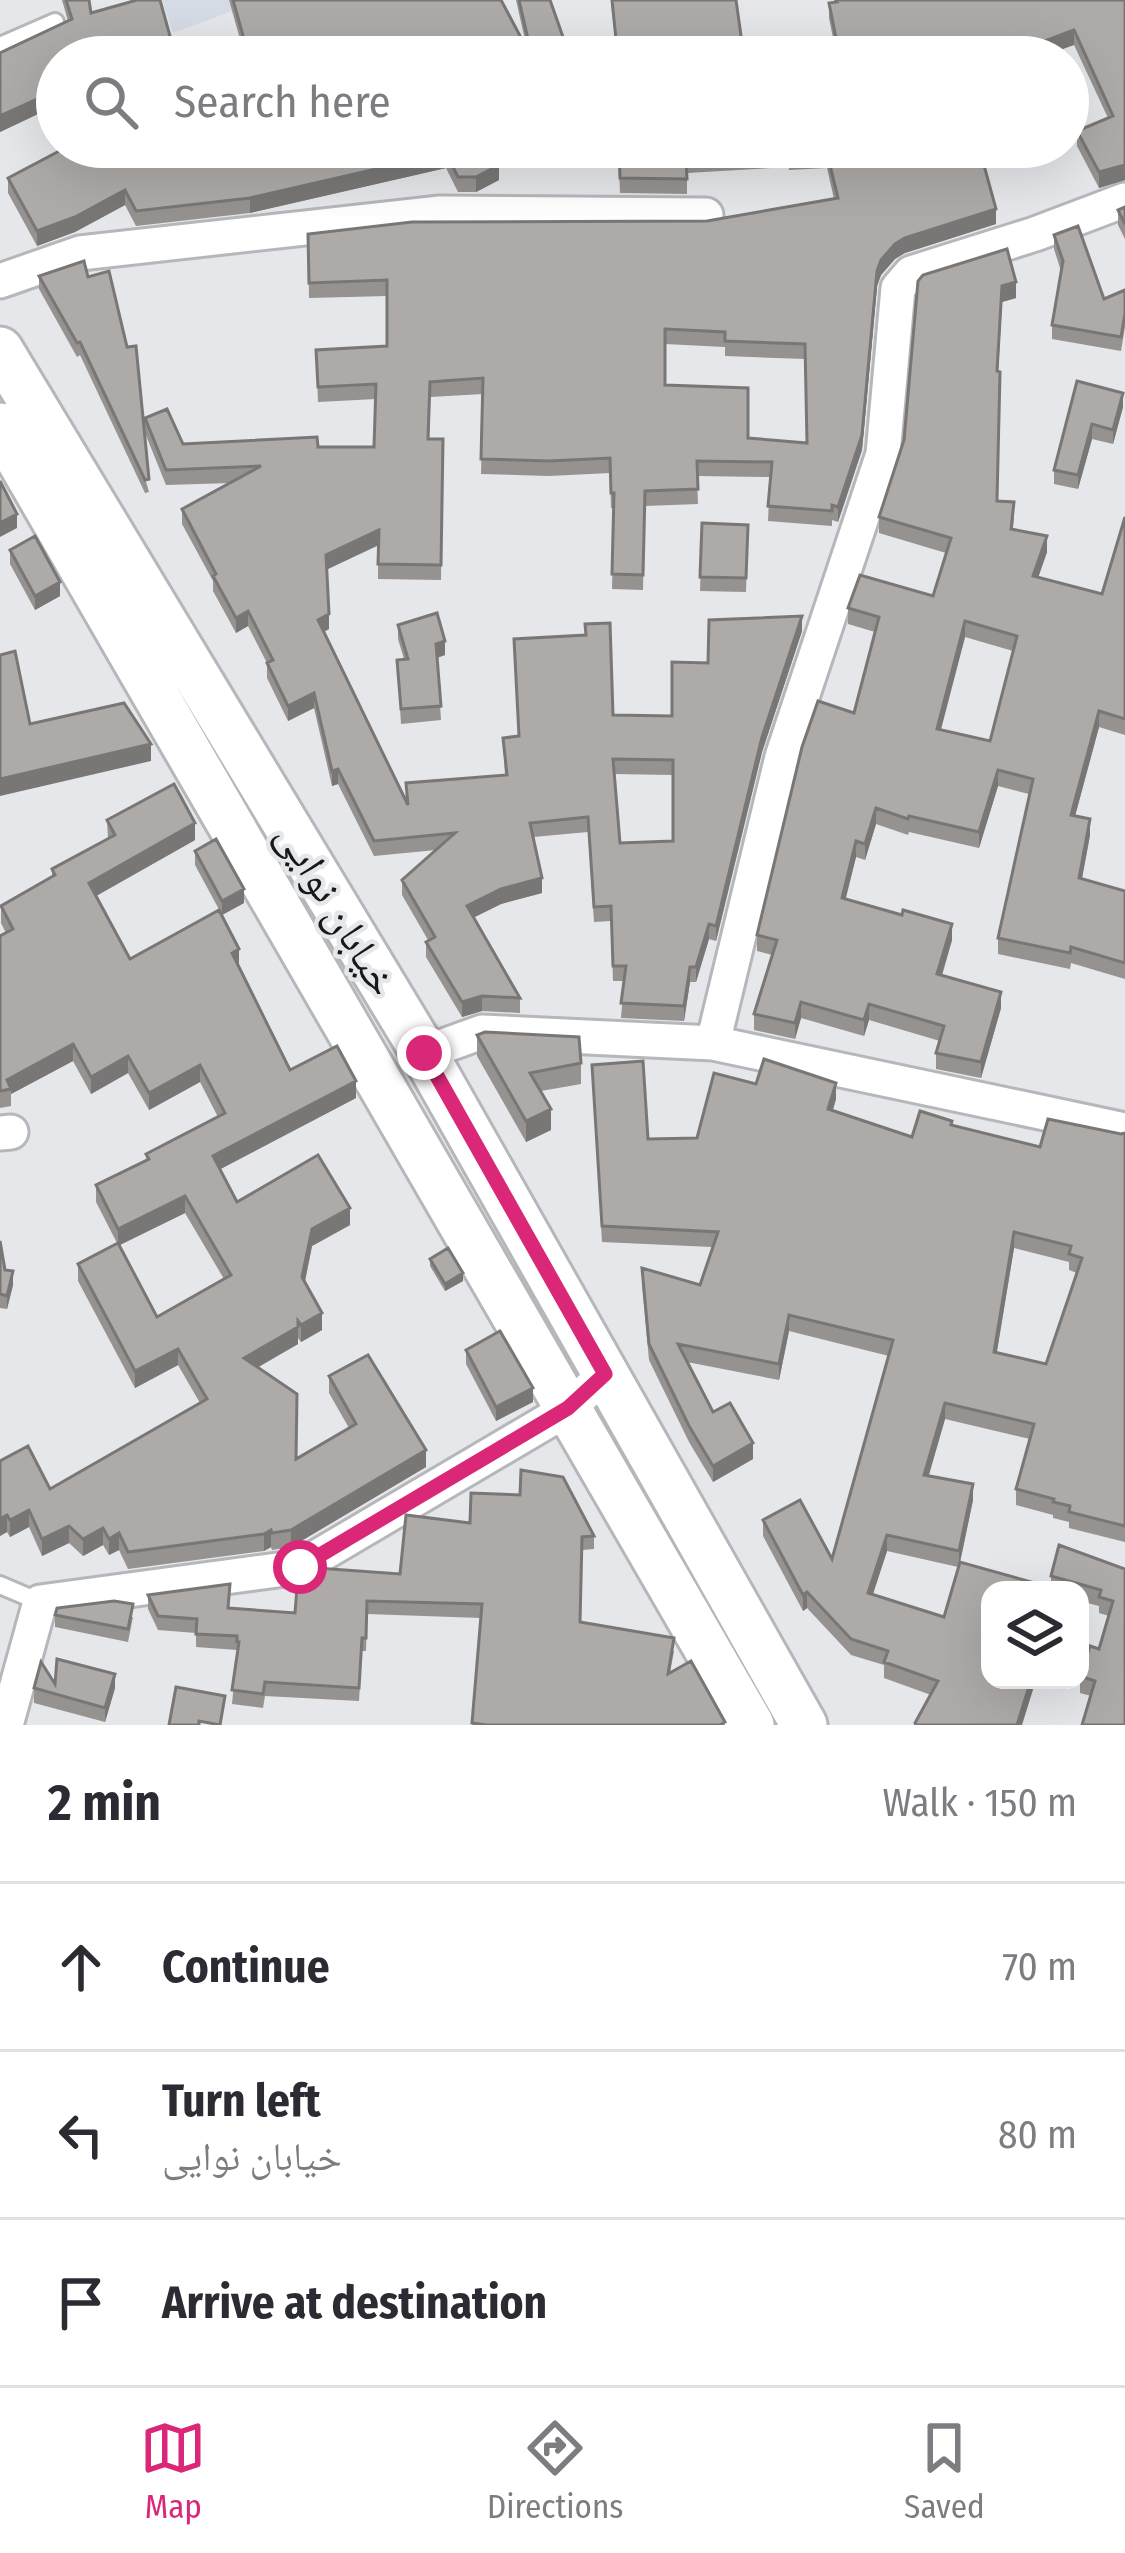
<!DOCTYPE html>
<html lang="en">
<head>
<meta charset="utf-8">
<style>
  :root { --surface:#fff; --page:#f7f7f7; --text:#2b2b33; --muted:#7c7c81; --line:#e1e1e2; --accent:#db2777 }
  body { margin:0; font-family:"Fira Sans Condensed","Noto Naskh Arabic",sans-serif; background:var(--page); color:var(--text) }
  .controls { position:absolute; right:36px; bottom:36px; display:grid; overflow:hidden; border-radius:24px; box-shadow:0 12px 48px #0002 }
  .controls button { width:108px; height:108px; display:grid; place-items:center; padding:0; border:0; border-bottom:3px solid var(--line); background:var(--surface); color:var(--text); font:60px sans-serif }
  .stop { position:absolute; width:36px; height:36px; margin:-27px; border:9px solid #db2777; border-radius:50%; background:#fff }
  .stop.end { background:#db2777; border-color:#fff; box-shadow:0 3px 12px #0008 }
  .list { margin:0; padding:0; list-style:none }
  h2 { display:flex; justify-content:space-between; align-items:center; height:156px; margin:0; padding:0 48px; font-size:51px }
  h2 small { font-size:39px; font-weight:400; color:var(--muted) }
  .list li { display:grid; grid-template-columns:78px 1fr auto; gap:36px; align-items:center; box-sizing:border-box; height:168px; padding:0 48px; border-top:3px solid var(--line) }
  .list b { display:block; font-size:45px; white-space:nowrap }
  .list p { margin:0; font-size:39px; white-space:nowrap; color:var(--muted) }
  .list em { font-size:39px; font-style:normal; color:var(--muted) }
  .icon { flex:none; width:66px; height:66px; fill:none; stroke:currentColor; stroke-width:2; stroke-linecap:round; stroke-linejoin:round }
  .map { position:relative; flex:none; width:1125px; height:1725px; overflow:hidden }
  .search { position:absolute; background:var(--surface); box-shadow:0 12px 48px #0002; left:36px; right:36px; top:36px; height:132px; display:flex; align-items:center; gap:30px; box-sizing:border-box; padding:0 42px; border-radius:66px; color:var(--muted); font-size:45px }
  .sheet { height:660px; background:var(--surface) }
  nav { display:flex; justify-content:space-around; align-items:center; box-sizing:border-box; height:168px; border-top:3px solid var(--line); background:var(--surface); font-size:33px; color:var(--muted) }
  nav a { display:grid; justify-items:center; gap:6px }
  nav .on { color:var(--accent) }
  .map>svg:first-child { display:block }
  .built { fill:#d6dce6 }
  .lines { fill:none; stroke-linecap:round; stroke-linejoin:round }
  .lane-casing { stroke:#b5b7ba; stroke-width:22 }
  .street-casing { stroke:#b5b7ba; stroke-width:39 }
  .secondary-casing { stroke:#b5b7ba; stroke-width:51 }
  .lane { stroke:#fff; stroke-width:16 }
  .street { stroke:#fff; stroke-width:33 }
  .secondary { stroke:#fff; stroke-width:45 }
  .wall { fill:#959290; fill-rule:evenodd }
  .shaded-wall { fill:#797776 }
  .building { fill:#adaaa8; stroke:#797776; stroke-width:3; fill-rule:evenodd }
  .route { stroke:#db2777; stroke-width:15 }
  .labels { text-anchor:middle; dominant-baseline:central; stroke-width:9; stroke-linejoin:round; paint-order:stroke }
  .street-label { font-size:42px; fill:#171819; stroke:#e5e7ea }
</style>
</head>
<body>
<div class="map">
<svg width="1125" height="1725" viewBox="0 0 1125 1725">
  <rect width="100%" height="100%" fill="#e5e7ea"/>
  <path class="built" d="M162,0h100l-89,33z"/>
  <g class="lines">
    <g class="lane-casing">
      <path id="lane" d="M0,46l55,-24
        M0,1585l40,17"/>
    </g>
    <g class="street-casing">
      <path id="street" d="M0,281l80,-28 360,-40 266,2
        M713,1043l69,-286 101,-303 15,-166 13,-15 124,-39 90,-34
        M424,1053l58,-21 231,11 412,87
        M0,1133l11,-1
        M6,1725l34,-123 260,-35 268,-158 37,-35"/>
    </g>
    <g class="secondary-casing">
      <path id="secondary" d="M0,350l424,703 380,672
        M0,426l751,1299"/>
    </g>
    <use href="#lane" class="lane"/>
    <use href="#street" class="street"/>
    <use href="#secondary" class="secondary"/>
  </g>
  <path class="wall" d="M62,0h27l2,13 84,44h-118v48l-57,27 68,-111z
    M229,0h272l26,49 -11,-49h34l19,54 47,-5 -5,-49h125l8,57h-499z
    M834,0h291v180l-26,8 -22,-42v-15l31,-13 -34,-73 -252,12v-11l12,-3 -5,-25v-15l5,-1z
    M492,147l7,33 -23,12h-18l-12,-24 -196,45 -114,13 -11,-21 -50,27 -38,14 -29,-53v-15l80,-23z
    M618,147h361l17,77 -91,29 -10,6 -14,16 -4,11 -15,164 -24,72 -6,-2v6l-64,-5 2,-44 -73,-1 1,28 -53,2 -2,84 -31,-1 2,-81h-3l-1,-35 -61,3 -68,-2 2,-80 -53,3 -1,42h14l-2,141 -63,-1v-34l-52,24 3,60 -5,3 83,170 -1,-19 99,-8 -2,-37 15,-1 95,-22 59,1 36,-53 94,-32 -40,121 -46,189 -7,-2 -13,43h-6l-6,39 -63,-3 3,-37h-11l-2,-60 -17,1 -6,-90 -55,5 9,56 -41,11 -27,13 46,81v15l-38,-2 -20,6 -36,-60v-15l2,-2 -26,-45v-15l34,-30 -62,6 -36,-72 -6,2 -18,-78 -26,13 -21,-43v-15l-19,-37 -12,7 -23,-42v-10l-31,-57v-15l49,-26 -65,2 -21,-52v-15l38,26 191,3 2,-48 -58,3 -2,-52 71,-4v-50l-78,2 -1,-64 399,-13 127,-22 -7,-31 -38,2v-3l-102,6v21l-67,-1zM665,344l60,3v9l80,3 2,84 -59,-5 -83,-53zM614,774l59,1v66l-53,2z
    M1125,207v32l-7,-14v-15z
    M1054,235l50,64 21,-9v37l-4,24 -69,-12v-14l9,-54 -7,-22z
    M39,276l49,1 61,215 -4,1 -65,-138 -3,2 -38,-68z
    M918,281l98,17 -14,4 -4,70v129l16,17 -1,11 34,23 -9,26 64,16 23,-77v218l-26,-8 -24,89 15,19 -8,44 43,12v88l-54,-16 -1,6 -72,-15v-16l31,-144 -31,-8 -19,62 -70,-16 -1,3 -32,-11 -11,36 -9,-3 -11,42 107,41 -10,36 59,32 -20,70 -45,-9v-16l4,-12 -71,-21 -5,16 -63,-18 -6,21 -41,-9v-16l18,-59 -15,-4v-16l97,-222 21,-81 -27,-8v-16l85,-12 13,-43 -67,-20v-16l25,-77zM965,637l48,14 -23,90 -50,-11z
    M1077,381l46,26 -10,37 -21,-5 -14,50 -24,-5v-14z
    M702,523l46,2 -2,67 -46,-1z
    M10,550l50,46 -25,14 -25,-46z
    M398,625l47,30 -8,3 4,62 -40,4 -4,-64 7,-1 -6,-20z
    M107,820l88,20 -99,56 34,63 109,7 51,104 66,28 -136,71 17,33 113,23 -38,21 -7,36 17,48 -21,12 -3,-4v6l-41,24 39,91 53,-31 -20,-35v-17l97,91 -135,80 -19,3 -1,-3 -7,4 -136,18 -9,-19 -10,5 -6,-10 -20,11 -14,-13 -27,13 -13,-29 -19,10 -3,-5 -7,4v-75l50,28 150,-86 -22,-38 -43,23 -57,-107v-17l39,-21 -21,-41v-17l50,-25v-6l72,-37 -18,-35 -51,28 -21,-37 -37,21 -18,-33 -62,33v12l-11,2v-172l6,-3 -5,-10v-17l51,-30v-7l56,-30zM185,1213l39,66 -67,38 -38,-72z
    M195,851l49,52 -22,12 -27,-50z
    M477,1035l104,28v21l-40,7 10,39 -25,12 -49,-86z
    M592,1065l56,74 49,-1 59,-54 80,15 -3,11 79,27 40,-12 88,22 85,-14v409l-56,-14v-6l-16,-4v-3l-37,-10v-16l14,-50 -85,-20 -16,56 44,25 -13,62 82,28h-52l32,135h-107l16,-30 -47,-17v-13l-33,-10 -44,-47 -4,3 -40,-75v-16l69,39 57,-203 -100,-25 -10,49 -92,-18 26,50 40,47 -40,23 -24,-40 -40,-82 -7,-76v-16l58,17 12,-38 -110,-5zM1014,1248l55,14v8l8,3 -31,91 -49,-12zM887,1551l71,16 -14,50 -71,-23z
    M0,1241l5,29 8,15 -6,24 -7,-1z
    M430,1259l33,22 -18,10 -15,-25z
    M466,1350l67,52 -37,19 -30,-57z
    M406,1515l188,21v13l-12,1 -2,72 94,29 -4,22 55,52h-253l9,-107 -114,-4 -1,37h-4l-3,50 -94,-5 -2,12 -31,-4 5,-54 -41,-3v-14l-38,-3 -10,-21v-14l81,13 66,5 105,-39z
    M1125,1569l-34,127 -11,-3v-17l19,-27 10,-33 -10,-3v-7l-19,-5v-11h-29v-14z
    M55,1615l78,2 -5,25 -73,-15z
    M55,1684l60,4 -10,34 -71,-19v-15z"/>
  <path class="shaded-wall" d="M1074,30v15l-33,12h-39z
    M57,90v15l-57,27v-16z
    M446,153v15l-196,45v-15z
    M499,165v15l-23,12v-15z
    M1125,165v15l-26,8v-16z
    M125,190v15l-50,27 -38,14v-15z
    M996,209v15l-91,29 -10,6 -14,16 -4,11 -15,164 -24,72v-15l39,-236 4,-11 14,-16 10,-6z
    M1016,282v16l-14,4 -5,85 5,-101z
    M1123,393v14l-10,37v-14z
    M1092,424v15l-14,50v-14z
    M17,514v14l-17,9v-14z
    M379,530v15l-53,25v-15z
    M1047,536v16l-14,40v-16z
    M60,582v14l-25,14v-14z
    M248,611v15l-12,7v-15z
    M329,614v15l-11,6v-15z
    M802,616v15l-40,121 -46,189v-15l46,-189z
    M965,621v16l-28,108v-16z
    M445,641v14l-9,3v-14z
    M314,693v15l-26,13v-15z
    M1099,711v16l-28,104v-16z
    M151,744v17l-151,35v-17z
    M338,769v15l-6,2v-15z
    M998,770v16l-19,62v-16z
    M876,808v16l-11,36v-16z
    M1090,819v16l-11,59v-16z
    M195,823v17l-106,60v-17z
    M856,841v16l-14,57v-16z
    M542,878v15l-41,11 -34,17v-15l34,-17z
    M244,889v14l-22,12v-14z
    M709,924v15l-13,43v-15z
    M952,924v16l-15,50v-16z
    M239,949v17l-7,-13z
    M690,967v15l-6,39v-15z
    M1001,992v16l-20,70v-16z
    M482,996v15l-20,6v-15z
    M801,1002v16l-6,21v-16z
    M869,1004v16l-5,16v-16z
    M73,1044v17l-62,33v-5l-4,-9z
    M128,1056v17l-37,21v-17z
    M200,1065v17l-51,28v-17z
    M356,1081v17l-143,75v-17z
    M836,1083v16l-8,26v-16z
    M551,1109v21l-25,12v-21z
    M185,1196v17l-67,33v-17z
    M350,1208v17l-38,21 -10,48v-17l10,-48z
    M1014,1232v16l-20,120v-16z
    M13,1271v14l-6,24v-13z
    M463,1273v8l-18,10v-7z
    M322,1313v17l-21,12v-17z
    M789,1315v16l-10,49v-16z
    M298,1327v17l-54,31v-17z
    M178,1349v16l-43,23v-17z
    M533,1388v14l-37,19v-14z
    M945,1403v16l-21,72v-16z
    M753,1443v16l-40,23v-16z
    M426,1450v17l-135,80v-17z
    M973,1484v16l-14,67v-16z
    M29,1510v17l-19,10v-17z
    M7,1515v17l-7,4v-17z
    M69,1526v17l-27,13v-17z
    M103,1528v17l-20,11v-17z
    M271,1530v17l-7,4v-17z
    M119,1533v17l-10,5v-16z
    M887,1535v16l-19,58v-16z
    M807,1592v16l-4,3v-16z
    M115,1674v14l-10,34v-14z
    M1031,1680h5l-14,45h-5z"/>
  <path class="building" d="M66,0h23l2,13 46,-13h23l15,54 -9,3h-109v33l-57,26v-63l72,-34z
    M233,0h268l26,49 3,-1 -11,-48h31l19,54 48,-5 -5,-49h124l8,57h-495z
    M836,0h289v165l-26,7 -22,-41 36,-15 -39,-86 -72,27h-178l-2,-11 15,-3 -8,-40 8,-1z
    M67,147h17l4,8 27,-8h375l9,18 -23,12h-18l-12,-24 -196,45 -114,13 -11,-21 -50,27 -38,14 -29,-53z
    M619,147h360l17,62 -91,29 -10,6 -14,16 -4,11 -15,164 -24,72 -6,-2v6l-64,-5 4,-44 -75,-1 1,28 -53,2 -2,84 -31,-1 2,-81h-3l-1,-35 -61,3 -68,-2 2,-81 -53,4 -2,57h15l-2,126 -63,-1 1,-34 -53,25 3,59 -11,6 90,185 -2,-22 101,-8 -4,-37 16,-2 -5,-97 72,-4 -1,-11 25,-1 3,92 59,1v-54l36,1 1,-43 93,-4 -40,121 -46,189 -7,-2 -13,43h-6l-6,39 -63,-3 5,-37h-13l-2,-60 -17,1 -6,-90 -58,6 12,55 -41,11 -34,17 53,92 -38,-2 -20,6 -36,-60 9,-5 -33,-57 53,-47 -81,8 -36,-72 -6,2 -18,-78 -26,13 -21,-43 6,-3 -25,-49 -12,7 -23,-42 3,-2 -34,-65 79,-43 -95,4 -21,-52 22,-9 16,35 134,-7 1,10h56l2,-63 -58,3 -2,-37 71,-4v-66l-78,3 -1,-49 104,-12 295,-1 131,-23 -11,-45 -38,2v-3l-103,6 1,21 -67,-1zM665,329l60,3v9l80,3 2,99 -59,-5v-50l-83,-3zM613,759l60,1v81l-53,2z
    M1125,207v17l-7,-14z
    M1078,226l26,73 21,-9v23l-4,24 -69,-12 11,-64 -9,-26z
    M1007,249l9,33 -14,4 -5,85 3,1 -3,129 17,1 -3,27 36,7 -14,40 69,18 23,-77v202l-26,-8 -28,104 19,4 -11,59 46,13v72l-54,-16 -1,6 -72,-15 35,-159 -35,-9 -19,62 -70,-16 -1,3 -32,-11 -11,36 -9,-3 -14,57 60,17 1,-5 49,14 -15,50 64,18 -20,70 -45,-9 8,-27 -75,-22 -5,16 -63,-18 -6,21 -41,-9 23,-74 -20,-5 45,-188 16,-46 36,12 25,-96 -31,-9 12,-33 73,21 18,-58 -72,-21 25,-77 14,-159 5,-6zM965,621l52,15 -27,105 -53,-12z
    M84,261l4,16 21,-6 18,76 9,-1 13,133 -4,1 -65,-138 -3,1 -38,-67z
    M1077,381l46,12 -10,37 -21,-6 -14,51 -24,-5z
    M0,481l17,33 -17,9z
    M702,523l46,2 -2,53 -46,-1z
    M35,536l25,46 -25,14 -25,-46z
    M437,613l8,28 -9,3 5,62 -40,3 -4,-49 11,-1 -10,-34z
    M15,651l15,73 94,-21 27,41 -151,35v-124z
    M174,784l21,39 -106,60 41,76 89,-49 20,39 -7,4 58,117 47,-24 19,35 -143,75 24,46 81,-47 32,53 -38,21 -10,48 20,36 -21,12 -3,-4v6l-54,31 53,36 -1,65 60,-35 -27,-48 39,-21 58,95 -135,80 -19,3 -1,-3 -7,4 -136,18 -9,-19 -10,6 -6,-11 -20,11 -14,-13 -27,13 -13,-29 -19,10 -3,-5 -7,4v-58l28,-15 22,43 157,-90 -29,-50 -43,22 -57,-107 40,-21 39,74 74,-42 -46,-79 -67,33 -22,-44 53,-26 -3,-5 79,-41 -25,-48 -51,28 -21,-37 -37,21 -18,-33 -66,36 4,9 -11,2v-155l13,-7 -12,-23 54,-31 -3,-6 63,-34 -8,-15z
    M216,839l28,50 -22,12 -27,-50z
    M485,1032l94,5 2,26 -51,10 21,36 -25,12 -49,-86z
    M764,1059l72,24 -8,26 84,28 8,-26 32,10 -1,4 89,22 8,-28 73,15 4,-1v393l-56,-14 1,-6 -17,-4 1,-3 -38,-10 18,-65 -89,-21 -21,72 49,9 -14,67 -72,-16 -19,58 76,24 16,-55 82,23 -2,5h-50v90h41l-14,45h-101l-1,-2 23,-42 -54,-19 4,-11 -37,-12 -44,-47 -4,3 -40,-75 37,-20 32,59 61,-219 -104,-25 -10,49 -101,-20 35,68 17,-9 23,40 -40,23 -24,-40 -40,-82 -7,-76 58,17 18,-53 -116,-6 -10,-161 51,-4 5,78 49,-1 17,-65 42,11zM1014,1232l57,14 -2,8 13,4 -36,106 -52,-12z
    M0,1241l5,29 8,1 -6,25 -7,-2z
    M448,1248l15,25 -18,11 -15,-25z
    M500,1331l33,57 -37,19 -30,-57z
    M521,1470l42,7 31,59 -12,1 -2,85 94,16 -6,36 23,-13 34,61 -5,3h-233l-15,-2 10,-119 -115,-3 -1,37h-4l-3,50 -94,-6 -2,12 -31,-4 7,-48h-2v-6l-41,-2 1,-15 -39,-3 -10,-21 82,-11 -2,24 67,5 3,-38 19,-7 83,6 6,-59 64,8 1,-30 49,2z
    M1059,1545l66,24v156h-43l13,-44 -15,-5 10,-30 9,3 14,-48 -14,-4 2,-7 -50,-14z
    M114,1601l19,3 -5,25 -73,-14 2,-7z
    M57,1659l58,15 -10,34 -71,-20 7,-26 14,22z
    M176,1687l49,9 -5,29 -21,-4v4h-30z"/>
  <g class="lines">
    <path class="route" d="M300,1567l268,-159 37,-34 -181,-321"/>
  </g>
  <g class="labels">
    <g class="street-label">
      <text transform="translate(337 909) rotate(59)">خیابان نوایی</text>
    </g>
  </g>
</svg>
<div class="controls">
<button><svg class="icon" aria-label="layers" viewBox="0 0 24 24"><path d="M12 4l9 5-9 5-9-5zM3 14l9 5 9-5"/></svg></button>
</div>
<div class="stop" style="left:300px;top:1567px"></div>
<div class="stop end" style="left:424px;top:1053px"></div>
<div class="search"><svg class="icon" aria-label="search" viewBox="0 0 24 24"><circle cx="10" cy="10" r="6"/><path d="M15 15l6 6"/></svg>Search here</div>
</div>
<section class="sheet">
<h2>2 min<small>Walk · 150 m</small></h2>
<ul class="list">
<li><svg class="icon" aria-label="ahead" viewBox="0 0 24 24"><path d="M12 20V5M6 11l6-6 6 6"/></svg><div><b>Continue</b></div><em>70 m</em></li>
<li><svg class="icon" aria-label="left" viewBox="0 0 24 24"><path d="M17 20v-9H6M10 6l-5 5 5 5"/></svg><div><b>Turn left</b><p>خیابان نوایی</p></div><em>80 m</em></li>
<li><svg class="icon" aria-label="arrive" viewBox="0 0 24 24"><path d="M6 21V4h12l-3 4 3 4H6"/></svg><div><b>Arrive at destination</b></div></li>
</ul>
</section>
<nav>
<a class="on"><svg class="icon" aria-label="map" viewBox="0 0 24 24"><path d="M3 6l6-2 6 2 6-2v14l-6 2-6-2-6 2zM9 4v14M15 6v14"/></svg>Map</a>
<a><svg class="icon" aria-label="directions" viewBox="0 0 24 24"><path d="M12 3l9 9-9 9-9-9zM9 14v-3h6M13 9l2 2-2 2"/></svg>Directions</a>
<a><svg class="icon" aria-label="saved" viewBox="0 0 24 24"><path d="M7 4h10v16l-5-4-5 4z"/></svg>Saved</a>
</nav>
</body>
</html>
